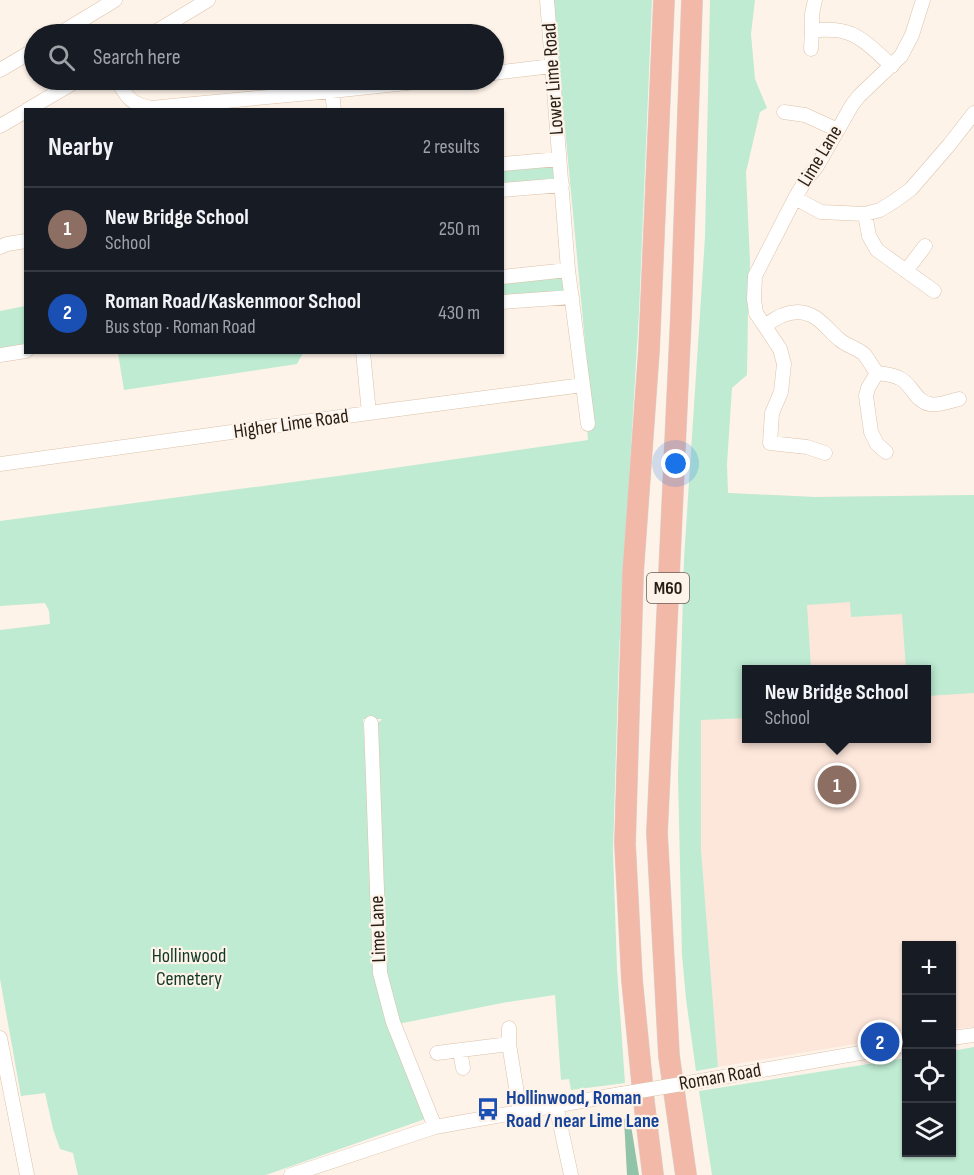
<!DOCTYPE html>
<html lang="en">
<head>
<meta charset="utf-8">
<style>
  :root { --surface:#171b24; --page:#242831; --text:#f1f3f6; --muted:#9ea1a6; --line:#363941; --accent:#7c3aed }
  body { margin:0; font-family:"Sofia Sans Condensed",sans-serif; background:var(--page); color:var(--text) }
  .controls { position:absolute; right:18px; bottom:18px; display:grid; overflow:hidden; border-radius:0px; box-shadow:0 2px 4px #0004 }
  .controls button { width:54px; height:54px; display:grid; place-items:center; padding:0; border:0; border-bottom:2px solid var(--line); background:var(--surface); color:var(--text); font:30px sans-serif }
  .you { position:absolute; left:676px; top:464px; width:21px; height:21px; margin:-15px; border:4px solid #fff; border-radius:50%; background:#1a73e8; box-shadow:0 0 0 9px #1a73e833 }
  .badge { display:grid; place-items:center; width:39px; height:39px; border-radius:50%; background:var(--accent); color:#fff; font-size:20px; font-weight:700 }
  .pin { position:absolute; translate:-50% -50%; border:3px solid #fff; box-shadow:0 2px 6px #0006 }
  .popup { position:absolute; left:742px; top:665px; width:189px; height:78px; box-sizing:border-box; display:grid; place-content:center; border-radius:0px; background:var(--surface); filter:drop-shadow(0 2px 4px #0005); font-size:20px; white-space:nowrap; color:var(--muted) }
  .popup b { font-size:22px; color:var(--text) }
  .popup::after { content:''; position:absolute; left:50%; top:100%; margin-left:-12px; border:12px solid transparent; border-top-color:var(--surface) }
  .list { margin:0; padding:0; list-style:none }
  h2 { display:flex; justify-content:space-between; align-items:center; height:78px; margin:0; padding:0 24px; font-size:26px }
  h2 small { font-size:20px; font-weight:400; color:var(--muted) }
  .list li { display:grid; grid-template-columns:39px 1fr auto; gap:18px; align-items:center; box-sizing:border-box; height:84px; padding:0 24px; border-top:2px solid var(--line) }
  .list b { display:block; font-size:22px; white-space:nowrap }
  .list p { margin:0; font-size:20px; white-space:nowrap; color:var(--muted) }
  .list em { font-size:20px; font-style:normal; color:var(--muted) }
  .icon { flex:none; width:33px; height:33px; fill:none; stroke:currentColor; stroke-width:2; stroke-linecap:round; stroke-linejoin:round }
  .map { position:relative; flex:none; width:974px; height:1175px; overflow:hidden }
  .search { position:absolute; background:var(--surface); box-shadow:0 2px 4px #0004; left:24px; top:24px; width:480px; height:66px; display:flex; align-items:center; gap:15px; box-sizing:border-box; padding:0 21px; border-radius:33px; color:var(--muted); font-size:22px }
  .panel { position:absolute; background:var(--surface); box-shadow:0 2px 4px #0004; left:24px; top:108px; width:480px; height:246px; border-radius:0px }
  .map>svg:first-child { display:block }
  .education { fill:#fde6da; fill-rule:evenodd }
  .green { fill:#beebd2 }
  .forest { fill:#90c3a7 }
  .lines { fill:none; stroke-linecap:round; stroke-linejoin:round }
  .minor-casing { stroke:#dbc2aa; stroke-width:15 }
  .highway-casing { stroke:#d8d6d5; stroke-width:22 }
  .minor { stroke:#fff; stroke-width:14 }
  .highway { stroke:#f2b9a9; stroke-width:21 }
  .minor-bridge-casing { stroke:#dbc2aa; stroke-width:15; stroke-linecap:butt }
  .minor-bridge { stroke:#fff; stroke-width:14 }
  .labels { text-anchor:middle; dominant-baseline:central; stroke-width:4.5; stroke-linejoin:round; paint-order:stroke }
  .shield { fill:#fef3e9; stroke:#685e55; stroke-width:1.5 }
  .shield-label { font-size:18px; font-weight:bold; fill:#281e15 }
  .street-label { font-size:20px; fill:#281e15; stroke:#fef3e9 }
  .park-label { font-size:20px; fill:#103a27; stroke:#fef3e9 }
  .transit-label { font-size:20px; font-weight:bold; fill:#164399; stroke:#fef3e9; text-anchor:start }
</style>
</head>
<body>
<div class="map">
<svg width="974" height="1175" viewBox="0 0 974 1175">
  <rect width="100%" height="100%" fill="#fef3e9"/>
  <path class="education" d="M728,493l87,4 159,-2v532l-22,2v-83h-46v84l-10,1 -5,7 -173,29 -17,-218v-129zM747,670h180v68h-180z"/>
  <path class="green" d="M553,0h99l-13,312 -20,339 -6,200 4,118 8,114 -54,7 -2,-11 -8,1 -6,-85 -53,8 -104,21 -13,-46 -8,-254 5,-5h-19l14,255 7,43 41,102 -159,56h-188l-5,-22 -13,-4 -7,-20 -8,-36 -24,3 -21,-117v-349l50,-6 -1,-13 -4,-8 -45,3v-85l345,-46 243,-35 -1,-13h6z
    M710,0h45l-4,34 4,45 12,29 -7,4 -14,60 4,90 -2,49 -1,64 -15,13 -5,76 1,29 87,4 159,-2v198l-47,3v-26l-21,-1 -4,-55 -51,3 -1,-15 -43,3 4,64 -64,1v48l-46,2v129l17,218 -22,4 -10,-72 -4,-44 -4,-179 6,-217 21,-322z
    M553,165l5,10 -5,5 -50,4v-14z
    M560,276l3,4v10l-2,2 -58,4v-15z
    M25,306v40l-25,3v-38z
    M118,353v-1l185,1 -6,11 -173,26z
    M974,1047v128h-262l-13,-84 207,-33v94h46v-101z"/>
  <path class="forest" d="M624,1119h6l9,56h-12z"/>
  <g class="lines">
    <g class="minor-casing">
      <path id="minor" d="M547,0l21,270 20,154
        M815,0l-3,14v16c9,0 19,-1 29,1 20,3 36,22 51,35
        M59,34l56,-34
        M152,34l56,-34
        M811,49l1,-19
        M0,70l34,-20
        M494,73l58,-7
        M117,80c10,17 13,24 34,28l181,-17 103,-11
        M332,91l2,19
        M27,110l51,-30
        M784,112l21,3 33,15
        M0,126l26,-15
        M502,164l57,-5
        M502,190l60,-5
        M795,198l26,14 44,2 15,-4 16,-10 15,-11 38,-44 25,-32
        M865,214l4,22 8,14 57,41
        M0,247l7,-3 19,-3
        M906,271l19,-25
        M502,277l66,-7
        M502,302l70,-5
        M765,326c15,-12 33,-20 51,-8 9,6 15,15 24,22 7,6 17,8 24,14 5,6 8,13 13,19 8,1 16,1 24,6 11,6 15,23 29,25 9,2 20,-3 29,-5
        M363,352l6,61
        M0,355l26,-4
        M877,373l-9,15 -2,8 5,36 6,12 9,8
        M825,453l-18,-6 -37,-4 2,-30 9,-21 3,-28 -4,-15 -24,-36 -2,-14 1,-23 40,-78 10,-17 12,-15 35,-61 7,-9 42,-40 11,-21 11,-35
        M0,464l369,-51 214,-28
        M371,723l9,250 13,49 42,105
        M509,1028v16l11,68
        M0,1038l27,137
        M952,1038l22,-3
        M460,1051l3,17
        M437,1053l72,-9
        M700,1081l206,-36
        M556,1105l15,70
        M291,1175l144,-48 186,-33"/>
    </g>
    <g class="highway-casing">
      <path id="highway" d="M653,1175l-9,-73 -12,-122 -7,-136 8,-271 16,-223 15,-350
        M686,1175l-17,-119 -12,-223 24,-517 11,-316"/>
    </g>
    <use href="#minor" class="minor"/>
    <use href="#highway" class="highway"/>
    <g class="minor-bridge-casing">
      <path id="minor-bridge" d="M621,1094l79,-13"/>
    </g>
    <use href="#minor-bridge" class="minor-bridge"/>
  </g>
  <defs>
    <g id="bus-bare" transform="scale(1.8)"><path d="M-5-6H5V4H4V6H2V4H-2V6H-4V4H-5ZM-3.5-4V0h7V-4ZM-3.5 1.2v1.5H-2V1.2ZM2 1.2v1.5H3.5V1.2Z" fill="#1a4fb4" stroke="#fef3e9" stroke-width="2.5" paint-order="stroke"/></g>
  </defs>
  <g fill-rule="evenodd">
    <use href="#bus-bare" x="488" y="1109"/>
  </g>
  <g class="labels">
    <rect class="shield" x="647" y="573" width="42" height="30" rx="4.5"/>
    <g class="shield-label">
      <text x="668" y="588">M60</text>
    </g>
    <g class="street-label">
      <text transform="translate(553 79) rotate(-94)">Lower Lime Road</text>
      <text transform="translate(820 156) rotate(-59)">Lime Lane</text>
      <text transform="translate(291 424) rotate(-8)">Higher Lime Road</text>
      <text transform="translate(378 929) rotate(-92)">Lime Lane</text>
      <text transform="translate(720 1077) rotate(-10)">Roman Road</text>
    </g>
    <g class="park-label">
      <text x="189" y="956">Hollinwood<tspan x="189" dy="23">Cemetery</tspan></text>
    </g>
    <g class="transit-label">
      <text x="506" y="1098">Hollinwood, Roman<tspan x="506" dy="23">Road / near Lime Lane</tspan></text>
    </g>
  </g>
</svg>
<div class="controls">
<button>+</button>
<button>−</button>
<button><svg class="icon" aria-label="locate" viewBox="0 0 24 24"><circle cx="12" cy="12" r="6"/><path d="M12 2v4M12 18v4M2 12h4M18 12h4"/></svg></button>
<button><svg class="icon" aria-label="layers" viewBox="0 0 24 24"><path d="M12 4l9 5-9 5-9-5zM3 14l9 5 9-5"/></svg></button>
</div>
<div class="you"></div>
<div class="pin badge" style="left:837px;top:785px;background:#8d6e63">1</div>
<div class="popup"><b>New Bridge School</b>School</div>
<div class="pin badge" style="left:880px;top:1042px;background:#1a4fb4">2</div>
<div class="search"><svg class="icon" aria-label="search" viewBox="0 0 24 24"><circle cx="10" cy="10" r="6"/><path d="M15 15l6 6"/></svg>Search here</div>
<section class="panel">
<h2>Nearby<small>2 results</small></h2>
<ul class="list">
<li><span class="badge" style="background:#8d6e63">1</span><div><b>New Bridge School</b><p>School</p></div><em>250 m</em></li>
<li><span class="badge" style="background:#1a4fb4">2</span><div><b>Roman Road/Kaskenmoor School</b><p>Bus stop · Roman Road</p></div><em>430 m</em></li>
</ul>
</section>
</div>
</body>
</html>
